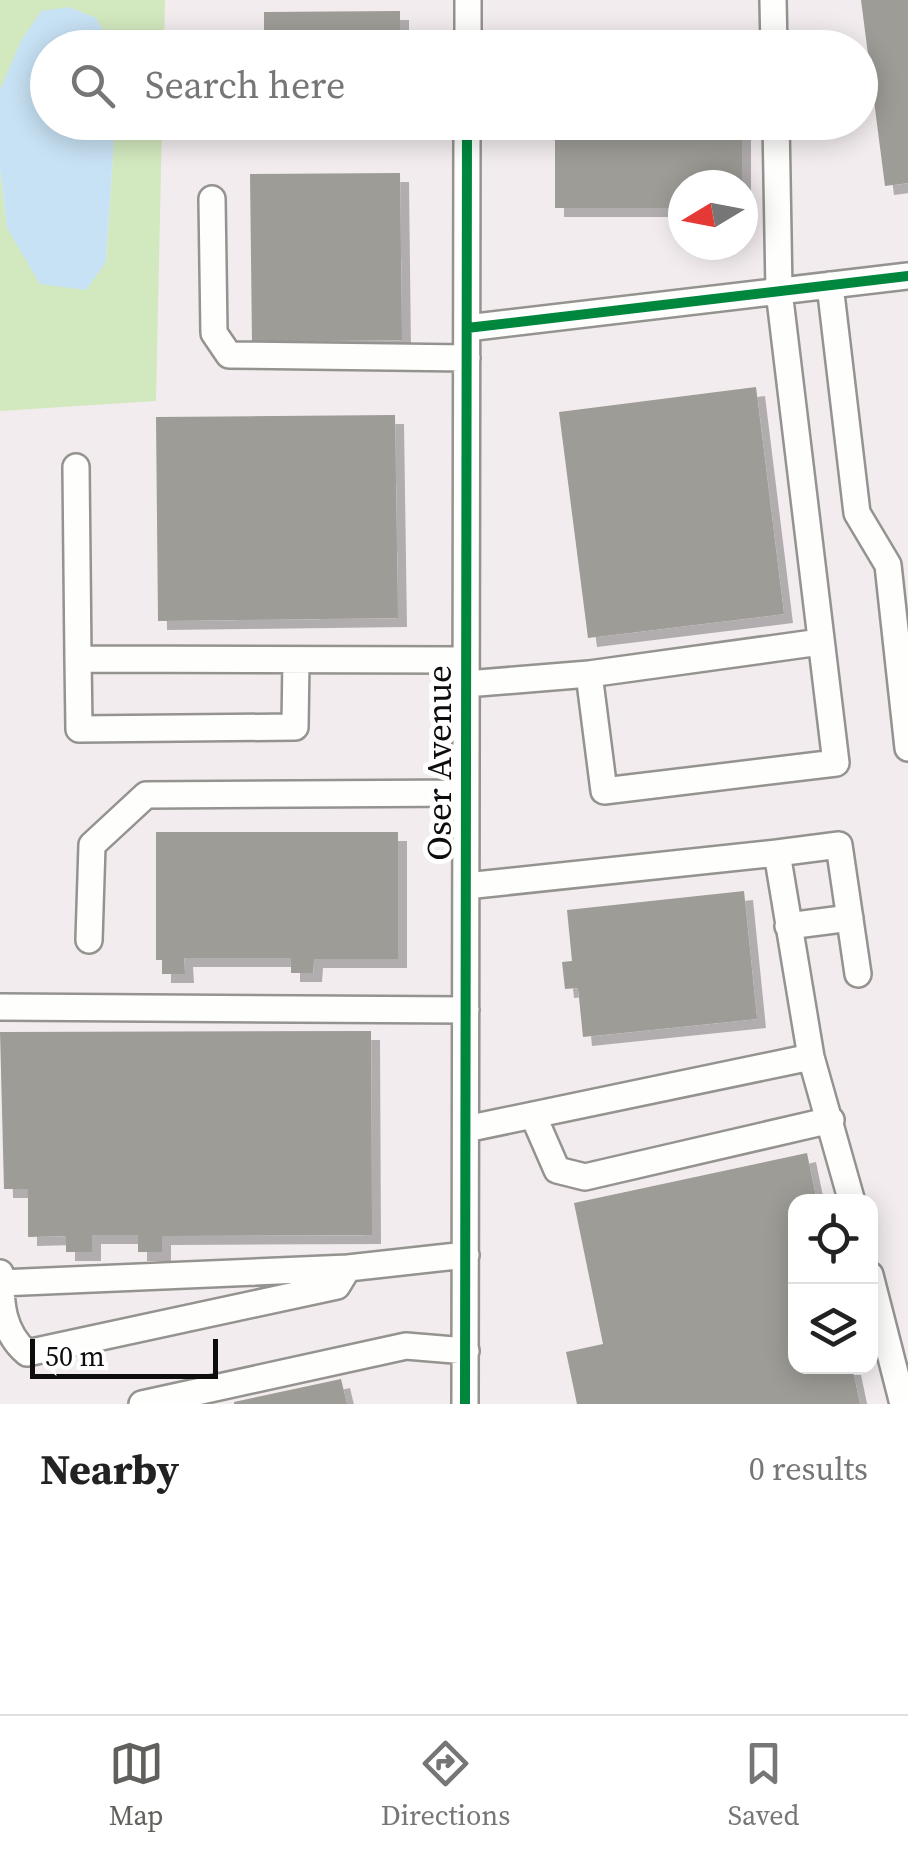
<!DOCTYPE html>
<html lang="en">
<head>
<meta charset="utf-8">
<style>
  :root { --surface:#fff; --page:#f2f2f2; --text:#222; --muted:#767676; --line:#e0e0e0; --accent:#60605c }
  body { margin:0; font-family:"Source Serif 4",serif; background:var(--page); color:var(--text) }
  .controls { position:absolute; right:30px; bottom:30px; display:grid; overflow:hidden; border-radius:20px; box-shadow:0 5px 25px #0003 }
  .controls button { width:90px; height:90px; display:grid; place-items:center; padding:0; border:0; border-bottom:2px solid var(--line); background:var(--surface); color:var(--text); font:50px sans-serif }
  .compass { position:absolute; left:668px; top:170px; width:90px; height:90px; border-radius:50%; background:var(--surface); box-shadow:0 5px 25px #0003; rotate:260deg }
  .scale { position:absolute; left:30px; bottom:25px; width:188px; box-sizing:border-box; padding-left:10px; border:5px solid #0d0d0d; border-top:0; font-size:28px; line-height:35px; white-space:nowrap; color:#0d0d0d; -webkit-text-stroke:8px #fff; paint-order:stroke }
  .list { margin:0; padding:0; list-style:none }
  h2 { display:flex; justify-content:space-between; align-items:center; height:130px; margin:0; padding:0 40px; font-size:42px }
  h2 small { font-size:32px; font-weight:400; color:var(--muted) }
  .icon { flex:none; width:55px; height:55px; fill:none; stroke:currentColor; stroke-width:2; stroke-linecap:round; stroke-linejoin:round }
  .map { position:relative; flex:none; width:908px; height:1404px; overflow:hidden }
  .search { position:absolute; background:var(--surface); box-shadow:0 5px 25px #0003; left:30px; right:30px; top:30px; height:110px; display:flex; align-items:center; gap:25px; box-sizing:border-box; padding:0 35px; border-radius:55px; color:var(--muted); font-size:38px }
  .sheet { height:310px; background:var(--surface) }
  nav { display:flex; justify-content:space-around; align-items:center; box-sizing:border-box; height:140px; border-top:2px solid var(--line); background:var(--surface); font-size:28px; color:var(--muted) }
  nav a { display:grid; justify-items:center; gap:5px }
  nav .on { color:var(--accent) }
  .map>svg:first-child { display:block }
  .industrial { fill:#f2ecee; fill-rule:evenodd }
  .forest { fill:#d2e8be }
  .water { fill:#c7e2f4 }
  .building { fill:#9e9c96; filter:url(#shadow) }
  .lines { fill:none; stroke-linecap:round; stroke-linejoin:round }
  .minor-casing { stroke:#94938f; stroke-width:30 }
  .minor { stroke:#fefefd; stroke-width:25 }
  .cycleway-casing { stroke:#fff; stroke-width:16 }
  .cycleway { stroke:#00873e; stroke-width:10 }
  .labels { text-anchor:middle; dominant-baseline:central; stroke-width:10; stroke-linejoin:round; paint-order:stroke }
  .street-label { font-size:35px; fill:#0d0d0d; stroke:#fff }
</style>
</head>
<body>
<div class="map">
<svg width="908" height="1404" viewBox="0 0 908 1404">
  <defs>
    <filter id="shadow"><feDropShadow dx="9" dy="9" stdDeviation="0" flood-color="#0004"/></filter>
  </defs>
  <rect width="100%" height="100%" fill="#fbf9f0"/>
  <path class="industrial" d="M0,0h908v1404h-908zM48,48h812v74h-812zM683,185h60v60h-60zM796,1202h74v164h-74z"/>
  <path class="forest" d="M0,0h165l-1,47h-51l-17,-29 -27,-11 -69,83z
    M115,123h47l-6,278 -156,10v-244l7,61 99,34z"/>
  <path class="water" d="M69,7l27,11 17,29 -65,1v74l67,1 -9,139 -20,28 -46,-6 -33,-56 -7,-61v-77l21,-49 20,-30z"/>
  <path class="building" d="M861,0h47v183l-23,3z
    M400,11v37h-136v-36z
    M555,122h187v63h-59v23h-128z
    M400,173l2,167 -150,2 -2,-168z
    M756,387l28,227 -196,24 -29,-226z
    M395,415l3,203 -240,3 -2,-204z
    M156,832h242v127h-84l-1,14h-22v-15h-107l1,16h-23v-14h-6z
    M744,891l13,128 -174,18 -5,-49 -13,1 -3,-27 10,-1 -5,-51z
    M371,1031l1,204 -210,1v16h-24v-17h-46v17h-26v-16l-38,1v-48h-24l-4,-157z
    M807,1153l10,49h-21v164h56l8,38h-283l-11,-52 37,-8 -29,-141z
    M341,1379l6,25h-113v-2z"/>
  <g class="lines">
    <g class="minor-casing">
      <path id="minor" d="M773,0l1,48
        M468,48v-48
        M212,199l2,134 15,22 238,3
        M830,285l27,228 31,52 20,183
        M467,328l441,-52
        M76,467l2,192 388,1
        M78,659l1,70 216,-2 1,-67
        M589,674l231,-32
        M466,684l123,-10 15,117 232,-28 -57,-472 -3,-169
        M777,853l62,-8 19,129
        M466,886l311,-33 34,204
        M788,926l62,-8
        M89,940l3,-95 54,-50 320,-2
        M0,1007l466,3
        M533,1115l24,55 28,7 246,-57
        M466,1129l345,-72 41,145
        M0,1273c1,30 2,59 27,80l310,-67 11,-18 118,-13
        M870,1275l33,129
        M0,1283l348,-15
        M142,1404l264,-58 60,5
        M465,1404l2,-1282"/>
    </g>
    <use href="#minor" class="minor"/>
    <g class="cycleway-casing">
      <path id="cycleway" d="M467,328l441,-52
        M465,1404l2,-1282"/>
    </g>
    <use href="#cycleway" class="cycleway"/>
  </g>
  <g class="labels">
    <g class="street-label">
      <text transform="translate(439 763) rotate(-90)">Oser Avenue</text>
    </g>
  </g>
</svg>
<div class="controls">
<button><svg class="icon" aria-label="locate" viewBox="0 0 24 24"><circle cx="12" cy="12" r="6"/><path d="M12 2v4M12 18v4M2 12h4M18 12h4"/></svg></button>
<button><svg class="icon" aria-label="layers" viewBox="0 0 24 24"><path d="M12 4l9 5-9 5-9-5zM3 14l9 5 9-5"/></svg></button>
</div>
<svg class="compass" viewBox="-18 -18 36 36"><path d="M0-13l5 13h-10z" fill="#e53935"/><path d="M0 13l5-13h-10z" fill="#767676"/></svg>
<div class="scale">50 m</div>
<div class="search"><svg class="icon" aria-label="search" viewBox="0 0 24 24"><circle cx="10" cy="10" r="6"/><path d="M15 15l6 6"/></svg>Search here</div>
</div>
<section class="sheet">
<h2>Nearby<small>0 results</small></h2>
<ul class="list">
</ul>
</section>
<nav>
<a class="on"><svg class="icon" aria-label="map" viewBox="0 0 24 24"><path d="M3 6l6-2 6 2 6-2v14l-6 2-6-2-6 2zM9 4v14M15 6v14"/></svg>Map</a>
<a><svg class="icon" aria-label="directions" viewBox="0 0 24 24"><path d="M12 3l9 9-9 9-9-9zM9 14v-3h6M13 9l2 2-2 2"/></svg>Directions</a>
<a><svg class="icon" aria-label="saved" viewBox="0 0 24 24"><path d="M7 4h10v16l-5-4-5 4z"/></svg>Saved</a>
</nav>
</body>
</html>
